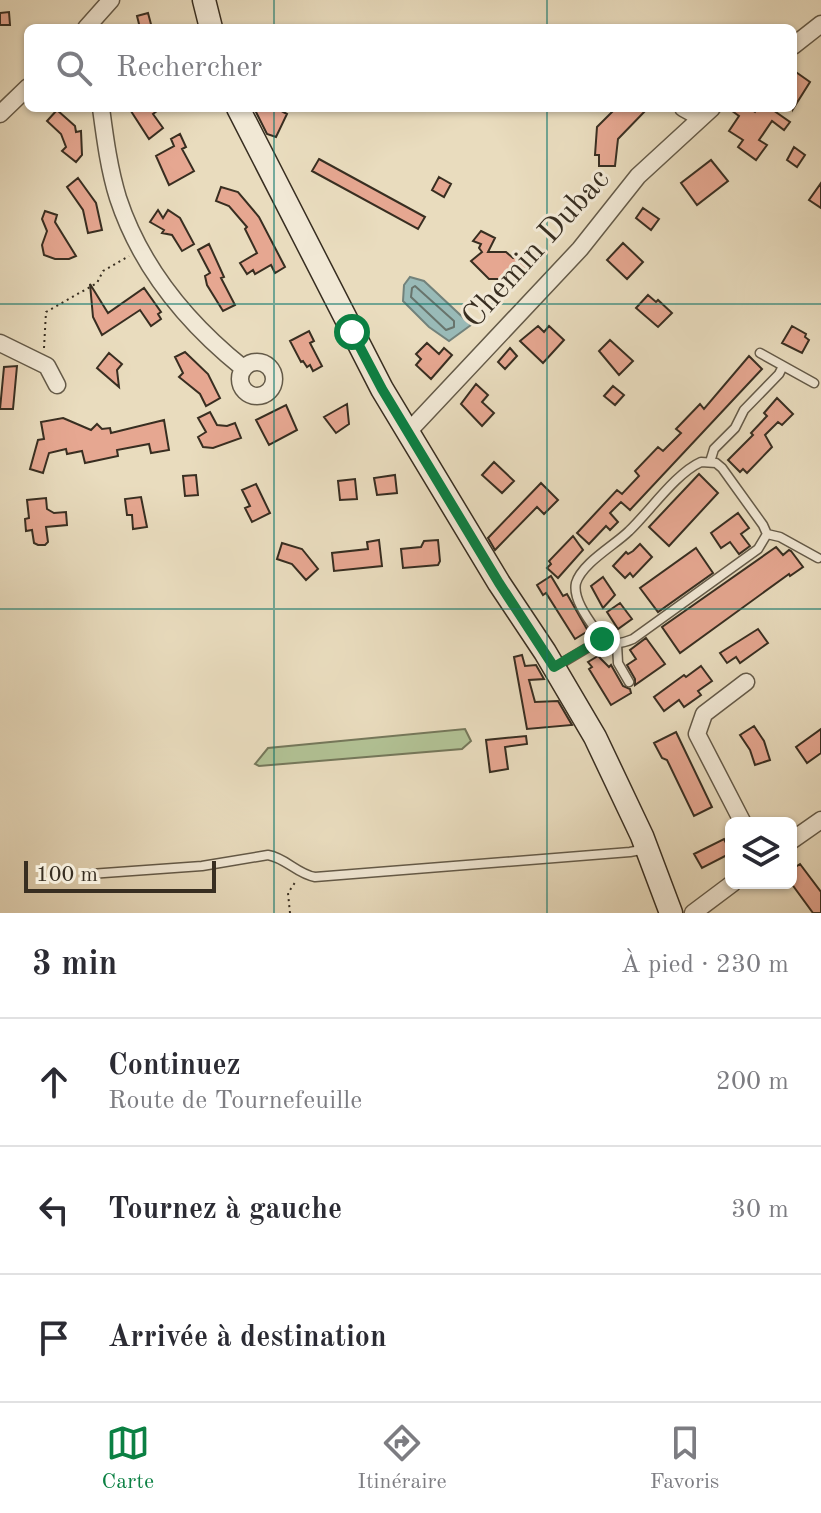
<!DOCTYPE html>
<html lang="fr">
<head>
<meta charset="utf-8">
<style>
  :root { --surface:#fff; --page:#f2f2f3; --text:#2b2b33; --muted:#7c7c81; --line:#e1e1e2; --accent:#0b8043 }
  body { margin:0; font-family:"Old Standard TT",serif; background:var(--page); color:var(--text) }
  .controls { position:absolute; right:24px; bottom:24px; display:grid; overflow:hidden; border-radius:12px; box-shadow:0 2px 6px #0004 }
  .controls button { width:72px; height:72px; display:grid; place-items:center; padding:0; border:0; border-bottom:2px solid var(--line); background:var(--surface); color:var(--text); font:40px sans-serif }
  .scale { position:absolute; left:24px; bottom:20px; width:192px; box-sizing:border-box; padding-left:8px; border:4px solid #382e21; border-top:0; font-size:22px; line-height:28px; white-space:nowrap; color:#382e21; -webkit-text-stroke:6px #f1e8d5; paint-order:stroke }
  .stop { position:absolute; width:24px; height:24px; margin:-18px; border:6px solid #0b8043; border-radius:50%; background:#fff }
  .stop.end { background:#0b8043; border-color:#fff; box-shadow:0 2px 8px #0008 }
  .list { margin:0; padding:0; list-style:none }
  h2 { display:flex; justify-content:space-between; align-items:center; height:104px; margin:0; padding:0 32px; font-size:34px }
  h2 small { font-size:26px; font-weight:400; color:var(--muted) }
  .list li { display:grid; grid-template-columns:52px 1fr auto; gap:24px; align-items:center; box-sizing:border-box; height:128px; padding:0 32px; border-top:2px solid var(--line) }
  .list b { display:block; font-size:30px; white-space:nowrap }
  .list p { margin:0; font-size:26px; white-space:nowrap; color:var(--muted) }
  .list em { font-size:26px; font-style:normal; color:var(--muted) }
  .icon { flex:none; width:44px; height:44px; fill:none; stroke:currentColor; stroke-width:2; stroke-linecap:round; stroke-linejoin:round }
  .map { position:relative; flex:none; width:821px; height:913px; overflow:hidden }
  .search { position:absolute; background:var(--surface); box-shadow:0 2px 6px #0004; left:24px; right:24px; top:24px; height:88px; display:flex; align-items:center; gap:20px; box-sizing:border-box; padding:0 28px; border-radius:12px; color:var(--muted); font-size:30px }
  .sheet { height:488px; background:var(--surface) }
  nav { display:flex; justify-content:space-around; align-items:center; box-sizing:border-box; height:112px; border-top:2px solid var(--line); background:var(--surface); font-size:22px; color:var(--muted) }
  nav a { display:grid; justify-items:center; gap:4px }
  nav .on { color:var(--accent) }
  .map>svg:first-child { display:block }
  .green { fill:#b2c295; stroke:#75785b; stroke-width:2 }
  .water { fill:#99bab7; stroke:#72827b; stroke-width:2 }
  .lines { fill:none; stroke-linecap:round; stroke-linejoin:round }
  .shore { stroke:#68746c; stroke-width:2 }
  .building { fill:#e6a791; stroke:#382e21; stroke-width:2 }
  .lane-casing { stroke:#645a48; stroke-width:11 }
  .street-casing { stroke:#645a48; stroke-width:19 }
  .secondary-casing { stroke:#382e21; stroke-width:25 }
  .path { stroke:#382e21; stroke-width:2; stroke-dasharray:2 4; stroke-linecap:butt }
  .lane { stroke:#f1e8d5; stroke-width:8 }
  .street { stroke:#f1e8d5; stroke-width:16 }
  .secondary { stroke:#f1e8d5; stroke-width:22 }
  .route { stroke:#0b8043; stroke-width:10 }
  .grid { fill:none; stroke:#0f766e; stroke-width:2; stroke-opacity:0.55 }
  .labels { text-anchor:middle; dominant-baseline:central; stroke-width:6; stroke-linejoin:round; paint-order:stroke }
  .street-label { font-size:32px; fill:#382e21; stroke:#f1e8d5 }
</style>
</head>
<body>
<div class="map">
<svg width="821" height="913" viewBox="0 0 821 913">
  <rect width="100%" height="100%" fill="#e9dcbe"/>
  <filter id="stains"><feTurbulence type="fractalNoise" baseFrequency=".0025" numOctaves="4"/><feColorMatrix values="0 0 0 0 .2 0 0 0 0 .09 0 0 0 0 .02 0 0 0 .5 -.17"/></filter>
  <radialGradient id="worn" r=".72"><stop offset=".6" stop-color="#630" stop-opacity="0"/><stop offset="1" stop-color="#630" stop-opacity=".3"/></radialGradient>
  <path class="green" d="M465,729l6,12 -9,8 -203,17 -4,-2 13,-16z"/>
  <path class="water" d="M410,277l14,4 47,44 -22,16 -20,-14 -26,-26 1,-16z"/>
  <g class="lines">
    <path class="shore" d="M415,286l39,35v6l-8,3 -35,-33 1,-9z"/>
  </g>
  <path class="building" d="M9,12l1,13h-10v-12z
    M148,13l4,15h-12l-3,-12z
    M793,70l17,12 -17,27z
    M129,108h32l-8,6 10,14 -14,11z
    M254,108h22l11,6 -11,23 -9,-3z
    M616,108h32l-30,31 -3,27h-16v-11h-4l2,-28z
    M728,108h21l6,4 3,-4h12l20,14 -6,8 -12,-9 -13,19 8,5 -11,15 -18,-13 5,-7 -14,-9 10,-15z
    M57,110l18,16 1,6 5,-1 1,24 -6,7 -14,-11 4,-4 -5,-13 -14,-13z
    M180,134l6,13 -4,2 12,22 -25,14 -13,-29 18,-10 -3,-7z
    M794,147l11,8 -8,12 -10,-7z
    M319,159l106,58 -7,12 -106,-58z
    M711,160l17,21 -31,24 -16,-22z
    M439,177l12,7 -7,13 -12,-7z
    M78,178l18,25 6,27 -14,3 -5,-23 -16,-23z
    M821,183v25l-12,-8z
    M221,187l17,5 21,25 26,50 -10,6 -4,-8 -16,9 -2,-4 -6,4 -7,-11 17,-10 -12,-24 2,-2 -18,-21 -13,-5z
    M643,208l16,11 -8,11 -15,-12z
    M158,210l5,8 5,-8 12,8 14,26 -12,7 -10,-16 -10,-2 2,-3 -14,-8z
    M45,211l12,4 -2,7 21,34 -7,3h-14l-11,-4 -2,-10 5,-14 -5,-12z
    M481,231l14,7 -7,14h18l7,6 2,-2 15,13 -13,14 -8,-4h-20l-18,-18 11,-9 -3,-4 2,-4 -8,-3z
    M623,243l20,19 -16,17 -20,-19z
    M209,244l15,33 -3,1 14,27 -12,6 -16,-26 -2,-9 5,-3 -12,-23z
    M90,284l18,29 36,-25 17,24 -3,2 3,5 -10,7 -11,-16 -38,25 -9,-18z
    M648,295l8,7 2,-2 14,13 -14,14 -22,-19z
    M538,326l6,6 5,-6 15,14 -21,23 -23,-22z
    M792,326l14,8 -1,3 4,3 -7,13 -20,-10z
    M309,331l5,10 -4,2 12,23 -9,5 -3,-6 -3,2 -4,-6 -2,1 -11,-21z
    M610,340l23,21 -14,14 -20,-24z
    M427,343l12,11 5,-6 8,7 -21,24 -15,-14 5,-6 -5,-5z
    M510,348l7,8 -12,13 -7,-7z
    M185,352l23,22 12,24 -14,8 -6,-12 -21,-17 4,-4 -8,-16z
    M109,353l13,11 -5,6 2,17 -22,-19z
    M749,356l13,13 -132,141 -9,-8 -11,11 8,9 -8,8 -4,-4 -17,18 -12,-11 40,-43 5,4 17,-18 -4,-5 23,-24 5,4 18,-18 -5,-4 24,-25 4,5z
    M17,366l-4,43h-13l4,-42z
    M476,384l12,11 -6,7 12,11 -12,13 -21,-22z
    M613,386l11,9 -9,10 -11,-9z
    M777,398l16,16 -11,11 -4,-3 -13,13 7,12 -25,26 -4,-4 -3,3 -12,-12 25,-25 -2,-2 16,-17 -3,-3z
    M347,404l2,20 -13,9 -12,-16z
    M286,405l11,25 -28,15 -13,-25z
    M210,412l7,13 10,1 8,-3 6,15 -28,10 -10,-1 -5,-10 8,-5 -8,-14z
    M63,418l28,12 6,-6 5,5 8,-1 1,5 53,-13 5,30 -18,3 -2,-9 -32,6 1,6 -33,7 -3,-12 -15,3 -1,-5 -17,4 -6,20 -13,-4 8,-29 6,-1 -3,-17z
    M494,462l20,19 -12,12 -20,-18z
    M699,474l19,19 -49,53 -20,-19z
    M196,475l2,20 -13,1 -2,-20z
    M395,475l2,18 -20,2 -3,-17z
    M355,479l2,20 -17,1 -2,-19z
    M541,483l17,17 -14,14 -7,-7 -42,43 -7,-12z
    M256,484l14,29 -18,9 -7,-14 5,-2 -8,-16z
    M141,497l6,30 -14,2 -1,-14h-5l-2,-16z
    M46,498l1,11 7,4 12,-1 1,13 -21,2 2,15 -3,3h-7l-4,-2 -2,-13 -6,1 -1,-12 4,-1 -2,-18z
    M738,513l11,15 -8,6 9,12 -11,8 -9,-12 -9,6 -10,-15z
    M573,536l10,14 -25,28 -11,-10 4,-4 -2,-3z
    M379,540l3,26 -48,5 -2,-18 36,-4 -1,-7z
    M438,540l2,21 -2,4 -35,3 -2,-19 20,-2 3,-6z
    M282,543l20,6 16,20 -12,11 -14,-16 -15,-5z
    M640,544l12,13 -19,20 -3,-4 -5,5 -12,-12 13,-14 2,2 5,-3z
    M776,547l7,8 6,-5 2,1 12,16 -13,9 -1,-2 -109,79 -18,-26z
    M696,548l17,25 -55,39 -18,-24z
    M551,576l12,20 4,-2 21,37 -13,8 -29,-46 -3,2 -6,-10z
    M603,577l12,18 -12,13 -12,-22z
    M620,603l12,16 -14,10 -11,-17z
    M758,629l10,14 -28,20 -4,-6 -9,6 -7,-10z
    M646,638l19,26 -30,21v-6l-8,-14 9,-6 -6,-9z
    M522,655l3,11 11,-1 8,14 -15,1 6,22 23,-1 14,24 -45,4 -13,-72z
    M598,656l11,11 2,-2 12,21 7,3 1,4 -20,12 -22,-36 3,-2 -4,-5z
    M701,666l11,15 -14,10 3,4 -17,12 -5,-7 -15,11 -10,-14 30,-22 2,2z
    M754,726l10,15 6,19 -15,5 -5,-15 -10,-15z
    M821,729v24l-14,10 -11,-16z
    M676,732l36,75 -18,9 -27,-56 -5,-2 -8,-15z
    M526,736l1,8 -22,3 3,22 -18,3 -4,-32z
    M724,839l7,14 -29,15 -8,-14z
    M800,864l21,28v21h-8l-22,-30v-13z"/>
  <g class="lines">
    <g class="lane-casing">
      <path id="lane" d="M760,353l54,30
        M701,462l15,1 6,5 41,57 4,9 -9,15 -125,90c-12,5 -20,6 -31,0 -9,-14 -30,-38 -26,-56 6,-20 39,-38 53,-52 21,-20 47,-58 72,-69z
        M710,462l4,-13 21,-21 9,-18 35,-36 4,-8
        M767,534l13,3 38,21
        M617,644l1,19 11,19
        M555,667l47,-28
        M90,874l112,-8 66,-11c18,3 29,19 47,22l315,-25 16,-3"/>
    </g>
    <g class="street-casing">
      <path id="street" d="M86,28l25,-28
        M793,46l28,-22
        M101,108c4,30 8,61 17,90 23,70 69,125 125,170
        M683,108l18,10
        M0,114l28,-27
        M0,343l47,23 10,19
        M240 379a17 17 0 1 1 34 0a17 17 0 1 1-34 0Z
        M408,432l172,-183 58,-73 74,-68
        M743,823l-46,-89 7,-20 42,-32
        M791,841l30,-21
        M693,913l40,-30"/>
    </g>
    <g class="secondary-casing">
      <path id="secondary" d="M204,0l7,28
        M238,108l144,281 117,194 46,69 50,85 47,99 29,77"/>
    </g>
    <path class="path" d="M44,348l2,-36 51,-29 6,-12 26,-15
      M290,913l-2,-20 8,-12"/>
    <use href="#lane" class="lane"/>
    <use href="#street" class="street"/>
    <use href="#secondary" class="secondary"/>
  </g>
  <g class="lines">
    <path class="route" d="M352,332l30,57 117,194 55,84 48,-28"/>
  </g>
  <path class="grid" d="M274,0v28M547,0v28M274,108v805M547,108v805M0,304h821M0,609h821"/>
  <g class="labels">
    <g class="street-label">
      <text transform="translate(537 249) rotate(-48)">Chemin Dubac</text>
    </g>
  </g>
  <rect width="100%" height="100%" filter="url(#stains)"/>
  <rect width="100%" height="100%" fill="url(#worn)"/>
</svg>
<div class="controls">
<button><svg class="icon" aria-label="layers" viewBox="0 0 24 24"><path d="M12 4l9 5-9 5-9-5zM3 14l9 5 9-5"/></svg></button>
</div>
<div class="scale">100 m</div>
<div class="stop" style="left:352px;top:332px"></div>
<div class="stop end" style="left:602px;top:639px"></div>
<div class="search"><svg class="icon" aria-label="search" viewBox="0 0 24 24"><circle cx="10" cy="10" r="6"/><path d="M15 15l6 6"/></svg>Rechercher</div>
</div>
<section class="sheet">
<h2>3 min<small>À pied · 230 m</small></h2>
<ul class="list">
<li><svg class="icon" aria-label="ahead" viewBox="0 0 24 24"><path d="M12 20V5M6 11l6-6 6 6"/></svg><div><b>Continuez</b><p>Route de Tournefeuille</p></div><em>200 m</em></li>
<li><svg class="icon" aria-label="left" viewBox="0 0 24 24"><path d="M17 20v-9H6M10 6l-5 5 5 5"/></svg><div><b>Tournez à gauche</b></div><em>30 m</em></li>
<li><svg class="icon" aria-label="arrive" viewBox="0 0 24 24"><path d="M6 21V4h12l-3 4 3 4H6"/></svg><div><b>Arrivée à destination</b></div></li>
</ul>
</section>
<nav>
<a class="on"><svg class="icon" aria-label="map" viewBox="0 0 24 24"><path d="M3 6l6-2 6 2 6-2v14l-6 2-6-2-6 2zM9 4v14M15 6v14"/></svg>Carte</a>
<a><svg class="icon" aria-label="directions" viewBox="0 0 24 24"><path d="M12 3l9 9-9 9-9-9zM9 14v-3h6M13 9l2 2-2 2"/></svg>Itinéraire</a>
<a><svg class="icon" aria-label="saved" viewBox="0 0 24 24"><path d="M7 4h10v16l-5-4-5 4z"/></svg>Favoris</a>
</nav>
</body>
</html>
